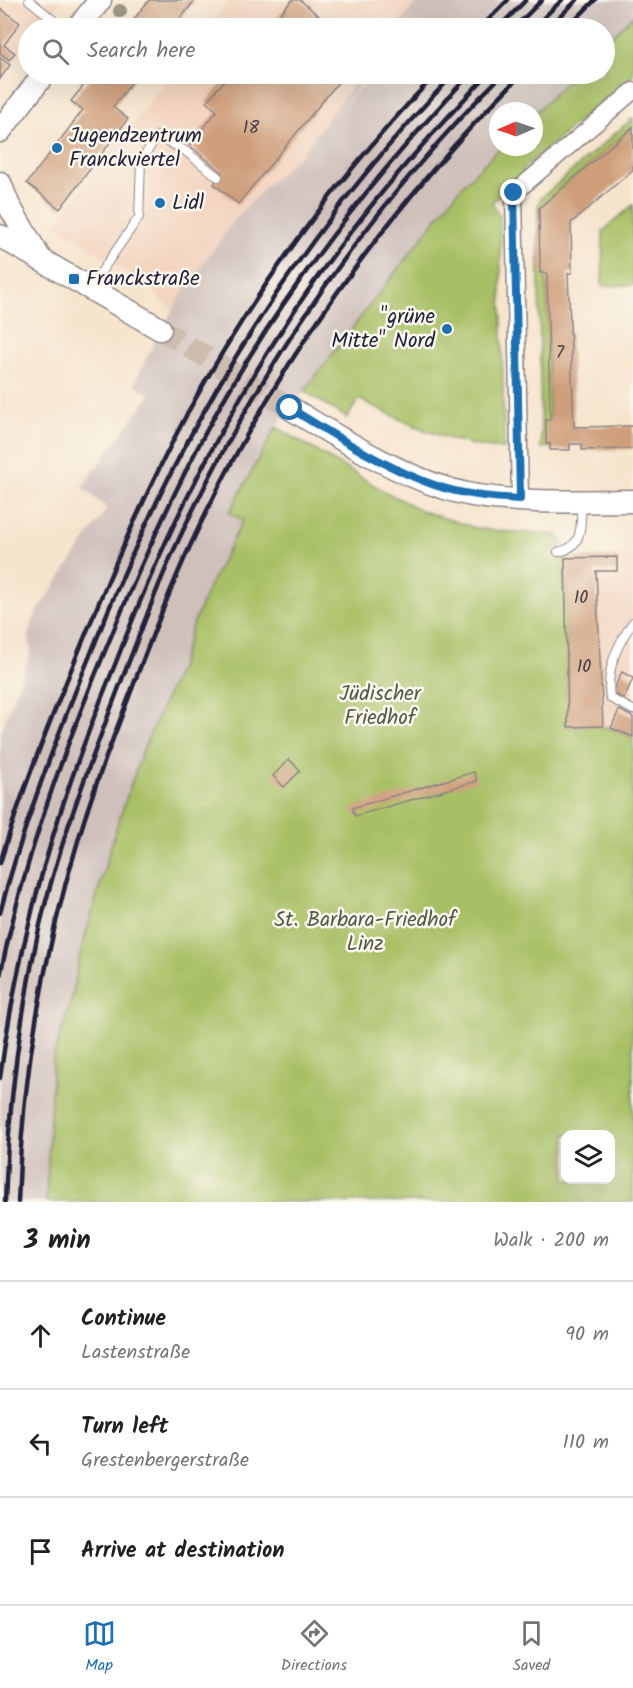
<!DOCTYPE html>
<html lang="en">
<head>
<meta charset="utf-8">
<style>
  :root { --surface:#fff; --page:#f2f2f2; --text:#202124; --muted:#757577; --line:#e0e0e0; --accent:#1f6fb2 }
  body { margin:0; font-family:Kalam,sans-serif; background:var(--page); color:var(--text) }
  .controls { position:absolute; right:18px; bottom:18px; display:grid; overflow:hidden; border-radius:12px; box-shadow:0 6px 24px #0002 }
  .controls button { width:54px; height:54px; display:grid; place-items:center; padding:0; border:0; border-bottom:2px solid var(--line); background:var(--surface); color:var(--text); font:30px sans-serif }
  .compass { position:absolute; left:489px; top:102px; width:54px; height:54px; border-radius:50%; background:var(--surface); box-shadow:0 6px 24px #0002; rotate:268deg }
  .stop { position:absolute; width:18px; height:18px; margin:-14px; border:4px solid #1f6fb2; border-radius:50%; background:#fff }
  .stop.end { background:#1f6fb2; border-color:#fff; box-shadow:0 2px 6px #0008 }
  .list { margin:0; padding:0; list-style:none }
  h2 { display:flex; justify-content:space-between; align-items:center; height:78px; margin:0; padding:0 24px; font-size:26px }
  h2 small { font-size:20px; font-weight:400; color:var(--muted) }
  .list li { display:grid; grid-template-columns:39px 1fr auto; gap:18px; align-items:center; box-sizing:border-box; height:108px; padding:0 24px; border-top:2px solid var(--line) }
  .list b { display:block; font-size:22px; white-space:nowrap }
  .list p { margin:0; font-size:20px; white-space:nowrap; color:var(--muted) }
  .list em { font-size:20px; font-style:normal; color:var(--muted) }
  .icon { flex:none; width:33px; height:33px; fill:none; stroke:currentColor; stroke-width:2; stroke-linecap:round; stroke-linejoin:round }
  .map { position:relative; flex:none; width:633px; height:1202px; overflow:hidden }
  .search { position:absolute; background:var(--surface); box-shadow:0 6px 24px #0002; left:18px; right:18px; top:18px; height:66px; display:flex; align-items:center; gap:15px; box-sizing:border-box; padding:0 21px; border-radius:33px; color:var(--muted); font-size:22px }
  .sheet { height:402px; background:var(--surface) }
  nav { display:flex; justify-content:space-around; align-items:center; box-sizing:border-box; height:84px; border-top:2px solid var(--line); background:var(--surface); font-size:16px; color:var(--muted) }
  nav a { display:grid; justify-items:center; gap:3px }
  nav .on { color:var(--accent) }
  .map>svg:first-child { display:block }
  .built { fill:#f3d4bf }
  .industrial { fill:#cfc0bb }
  .green { fill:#a8c065; stroke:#657150; stroke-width:1.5; fill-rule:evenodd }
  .building { fill:#cf9f7b }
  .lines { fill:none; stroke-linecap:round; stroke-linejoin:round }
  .secondary-tunnel { stroke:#ccbdb0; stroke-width:22; stroke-dasharray:22 11; stroke-linecap:butt }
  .lane-casing { stroke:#8c8384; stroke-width:10 }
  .street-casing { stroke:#8c8384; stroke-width:19 }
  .secondary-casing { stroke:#8c8384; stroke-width:25 }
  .lane { stroke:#fff; stroke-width:8 }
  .street { stroke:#fff; stroke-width:16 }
  .secondary { stroke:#fff; stroke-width:22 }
  .rail { stroke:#22223b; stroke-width:4.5 }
  .tree { fill:#9b9885 }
  .route { stroke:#1f6fb2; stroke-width:8 }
  .poi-dot { fill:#1f6fb2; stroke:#fbf7ec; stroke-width:2 }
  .labels { text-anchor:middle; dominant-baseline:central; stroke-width:5; stroke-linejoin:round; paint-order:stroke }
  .number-label { font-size:18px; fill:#4d414b }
  .poi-label { font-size:21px; fill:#22223b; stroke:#fbf7ec; text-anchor:start }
  .park-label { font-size:21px; fill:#51594a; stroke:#fbf7ec }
</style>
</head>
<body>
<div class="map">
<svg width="633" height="1202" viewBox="0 0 633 1202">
  <rect width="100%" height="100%" fill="#fbf7ec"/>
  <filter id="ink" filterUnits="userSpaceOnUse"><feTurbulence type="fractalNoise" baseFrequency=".0167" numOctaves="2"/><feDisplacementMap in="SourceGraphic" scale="12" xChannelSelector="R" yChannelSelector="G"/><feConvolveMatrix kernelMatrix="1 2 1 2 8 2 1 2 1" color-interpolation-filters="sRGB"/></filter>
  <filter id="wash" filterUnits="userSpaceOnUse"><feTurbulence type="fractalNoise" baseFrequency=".008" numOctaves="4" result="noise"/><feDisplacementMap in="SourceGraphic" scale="24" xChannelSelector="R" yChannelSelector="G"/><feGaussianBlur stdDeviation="1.35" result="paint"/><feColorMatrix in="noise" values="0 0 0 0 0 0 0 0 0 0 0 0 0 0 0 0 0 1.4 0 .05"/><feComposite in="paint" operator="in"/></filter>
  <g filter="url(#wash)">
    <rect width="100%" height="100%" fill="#f6e4cd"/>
    <path class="built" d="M0,0h61l-22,28h-11v14l-18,23 -10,-7z
      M229,0h189l-22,28h-190z
      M171,74h191l-61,80 -35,32 -31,33 -35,48 -27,42 -11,-7 -13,-16 -95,-62z
      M633,555v182l-22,-9 -43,-1 -3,-169z"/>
    <path class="industrial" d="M418,0h215v14l-28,29 -1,-15h-208z
      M362,74h7l-37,45 40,-45h202l-40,39v-2h-36v36h2l-39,40 -185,240 -47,85 14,7 -35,70 -17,40 -10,35 -39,88 -27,80 -36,126 -7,40 -19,60 -7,144h-46v-468l31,-82 -3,-17 9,-23 70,-104 -25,-21 68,-92 -16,-11 17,-35 31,-56 53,-74 31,-33 35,-32z"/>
    <path class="green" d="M633,15v60l-110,94 1,6 -11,13 -4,-3 -17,18 8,13 4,233c-53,-3 -99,-27 -145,-50l-12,19 -43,-27 157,-204 40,-40h33v-33l40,-40h30l1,-31z
      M633,118v9l-94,81 8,79 3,160 -9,1 -3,-243 3,-7z
      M633,205v80l-31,1 1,-55z
      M276,427l108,64 38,20 54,17 21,3 57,3c6,3 9,7 9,13l-5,1v10h7l3,169 35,-1 30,11v465h-587l7,-144 19,-60 7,-40 36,-126 27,-80 39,-88 10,-35 17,-40 35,-69 -14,-7zM566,1134h44v46h-44z"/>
    <g id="blocks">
      <path class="building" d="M149,0h46l-22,28h-46z
        M292,0h8l33,28h-65z
        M0,8l20,15 -16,22 11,8 -6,7 -9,-7z
        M0,58l10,7 -10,14z
        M93,74h45l-25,33 15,12 -68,90 -33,-26 56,-73 -12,-9z
        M230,74h115l-107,130 -24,-20 8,-12 -33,-27 28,-34 -11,-9z
        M633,127v43l-62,53 1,50h-4l6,154 59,-1v23l-51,1v-6h-12v6h-20v-6h-4v-24h4l-3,-147h-7l-1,-65z
        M617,557v14h-21l7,155 -35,1 -3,-169z
        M622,672l11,6 -9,21 -12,-6z
        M619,710l14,7v20l-22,-9z
        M289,759l11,12 -16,16 -11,-11z
        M474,772l3,9 -122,35 -3,-8z"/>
    </g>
  </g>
  <g filter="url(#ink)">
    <use href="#blocks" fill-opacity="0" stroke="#8c8384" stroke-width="1.5"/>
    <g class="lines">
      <path class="secondary-tunnel" d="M160,329l130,79"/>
      <g class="lane-casing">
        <path id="lane" d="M29,0l34,28
          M90,288l49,-71 2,-56 16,-25 27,14 34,27
          M558,552c27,-5 22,-28 24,-51
          M633,622c-16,23 -27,46 -23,76l23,12"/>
      </g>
      <g class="street-casing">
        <path id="street" d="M520,499l-6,-306 119,-102"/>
      </g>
      <g class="secondary-casing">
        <path id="secondary" d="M78,28l22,-28
          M0,131l44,-57
          M0,183l8,21 31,53
          M0,236l160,93
          M290,408c52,32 122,76 182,87 53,9 108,6 161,6"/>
      </g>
      <use href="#lane" class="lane"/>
      <use href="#street" class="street"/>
      <use href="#secondary" class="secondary"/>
      <path class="rail" d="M480,28l28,-28
        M498,28l28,-28
        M514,28l28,-28
        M533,28l29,-28
        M548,28l29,-28
        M567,28l28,-28
        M0,863c23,-77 54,-152 85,-227 31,-76 64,-151 103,-224 67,-122 152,-238 248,-338
        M0,913c24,-91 57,-178 93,-265 24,-60 50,-120 79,-177 74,-145 169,-280 282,-397
        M0,976c23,-113 61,-219 105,-325 31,-76 65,-152 104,-225 70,-129 161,-246 261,-352
        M0,1078c20,-149 59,-278 116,-416 20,-52 41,-103 65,-152 52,-107 115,-211 190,-304 37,-46 77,-90 117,-132
        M5,1202c3,-89 13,-176 32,-264 20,-90 54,-178 87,-264 18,-45 34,-91 55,-135 80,-171 190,-332 324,-465
        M18,1202c4,-126 25,-248 62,-368 13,-45 30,-88 47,-132 20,-53 40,-107 64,-158 81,-175 195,-334 331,-470"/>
    </g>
    <circle class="tree" cx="120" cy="11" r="7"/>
  </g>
  <g class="lines" filter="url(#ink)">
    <path class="route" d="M290,408c47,29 108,68 161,82 23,6 46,8 69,9l-6,-306"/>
  </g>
  <g class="poi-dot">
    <circle cx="57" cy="148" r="6"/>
    <circle cx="160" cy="203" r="6"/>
    <rect x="68" y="273" width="12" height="12" rx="3"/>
    <circle cx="447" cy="329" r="6"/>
  </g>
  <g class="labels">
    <g class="number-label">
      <text x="251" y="128">18</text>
      <text x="560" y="353">7</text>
      <text x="581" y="598">10</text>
      <text x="584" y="667">10</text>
    </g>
    <g class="poi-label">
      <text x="69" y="136">Jugendzentrum<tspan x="69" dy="24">Franckviertel</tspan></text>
      <text x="172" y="203">Lidl</text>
      <text x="86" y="279">Franckstraße</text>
      <text x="435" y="317" text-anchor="end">"grüne<tspan x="435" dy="24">Mitte" Nord</tspan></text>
    </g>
    <g class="park-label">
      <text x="380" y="694">Jüdischer<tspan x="380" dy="24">Friedhof</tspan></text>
      <text x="365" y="920">St. Barbara-Friedhof<tspan x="365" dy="24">Linz</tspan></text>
    </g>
  </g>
</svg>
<div class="controls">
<button><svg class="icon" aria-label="layers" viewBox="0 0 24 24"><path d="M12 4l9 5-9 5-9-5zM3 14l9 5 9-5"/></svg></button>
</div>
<svg class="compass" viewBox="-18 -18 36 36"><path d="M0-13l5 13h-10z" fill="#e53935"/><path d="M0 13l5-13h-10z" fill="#757577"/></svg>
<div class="stop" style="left:290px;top:408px"></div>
<div class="stop end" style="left:514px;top:193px"></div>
<div class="search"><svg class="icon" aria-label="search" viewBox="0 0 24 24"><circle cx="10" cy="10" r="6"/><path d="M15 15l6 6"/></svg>Search here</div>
</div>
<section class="sheet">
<h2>3 min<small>Walk · 200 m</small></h2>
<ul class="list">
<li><svg class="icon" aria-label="ahead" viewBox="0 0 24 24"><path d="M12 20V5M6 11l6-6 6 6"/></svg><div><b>Continue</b><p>Lastenstraße</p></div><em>90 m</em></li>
<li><svg class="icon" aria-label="left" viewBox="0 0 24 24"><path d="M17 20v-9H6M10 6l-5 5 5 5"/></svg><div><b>Turn left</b><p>Grestenbergerstraße</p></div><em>110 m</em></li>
<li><svg class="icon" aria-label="arrive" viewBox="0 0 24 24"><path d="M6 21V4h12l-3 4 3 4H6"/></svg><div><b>Arrive at destination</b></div></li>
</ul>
</section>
<nav>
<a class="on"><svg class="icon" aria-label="map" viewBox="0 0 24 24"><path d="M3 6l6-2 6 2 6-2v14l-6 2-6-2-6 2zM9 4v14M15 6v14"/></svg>Map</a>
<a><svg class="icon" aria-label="directions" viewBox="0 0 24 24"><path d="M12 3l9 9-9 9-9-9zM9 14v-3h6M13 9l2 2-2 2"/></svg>Directions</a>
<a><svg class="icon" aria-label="saved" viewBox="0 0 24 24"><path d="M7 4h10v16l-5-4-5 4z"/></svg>Saved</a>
</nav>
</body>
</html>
